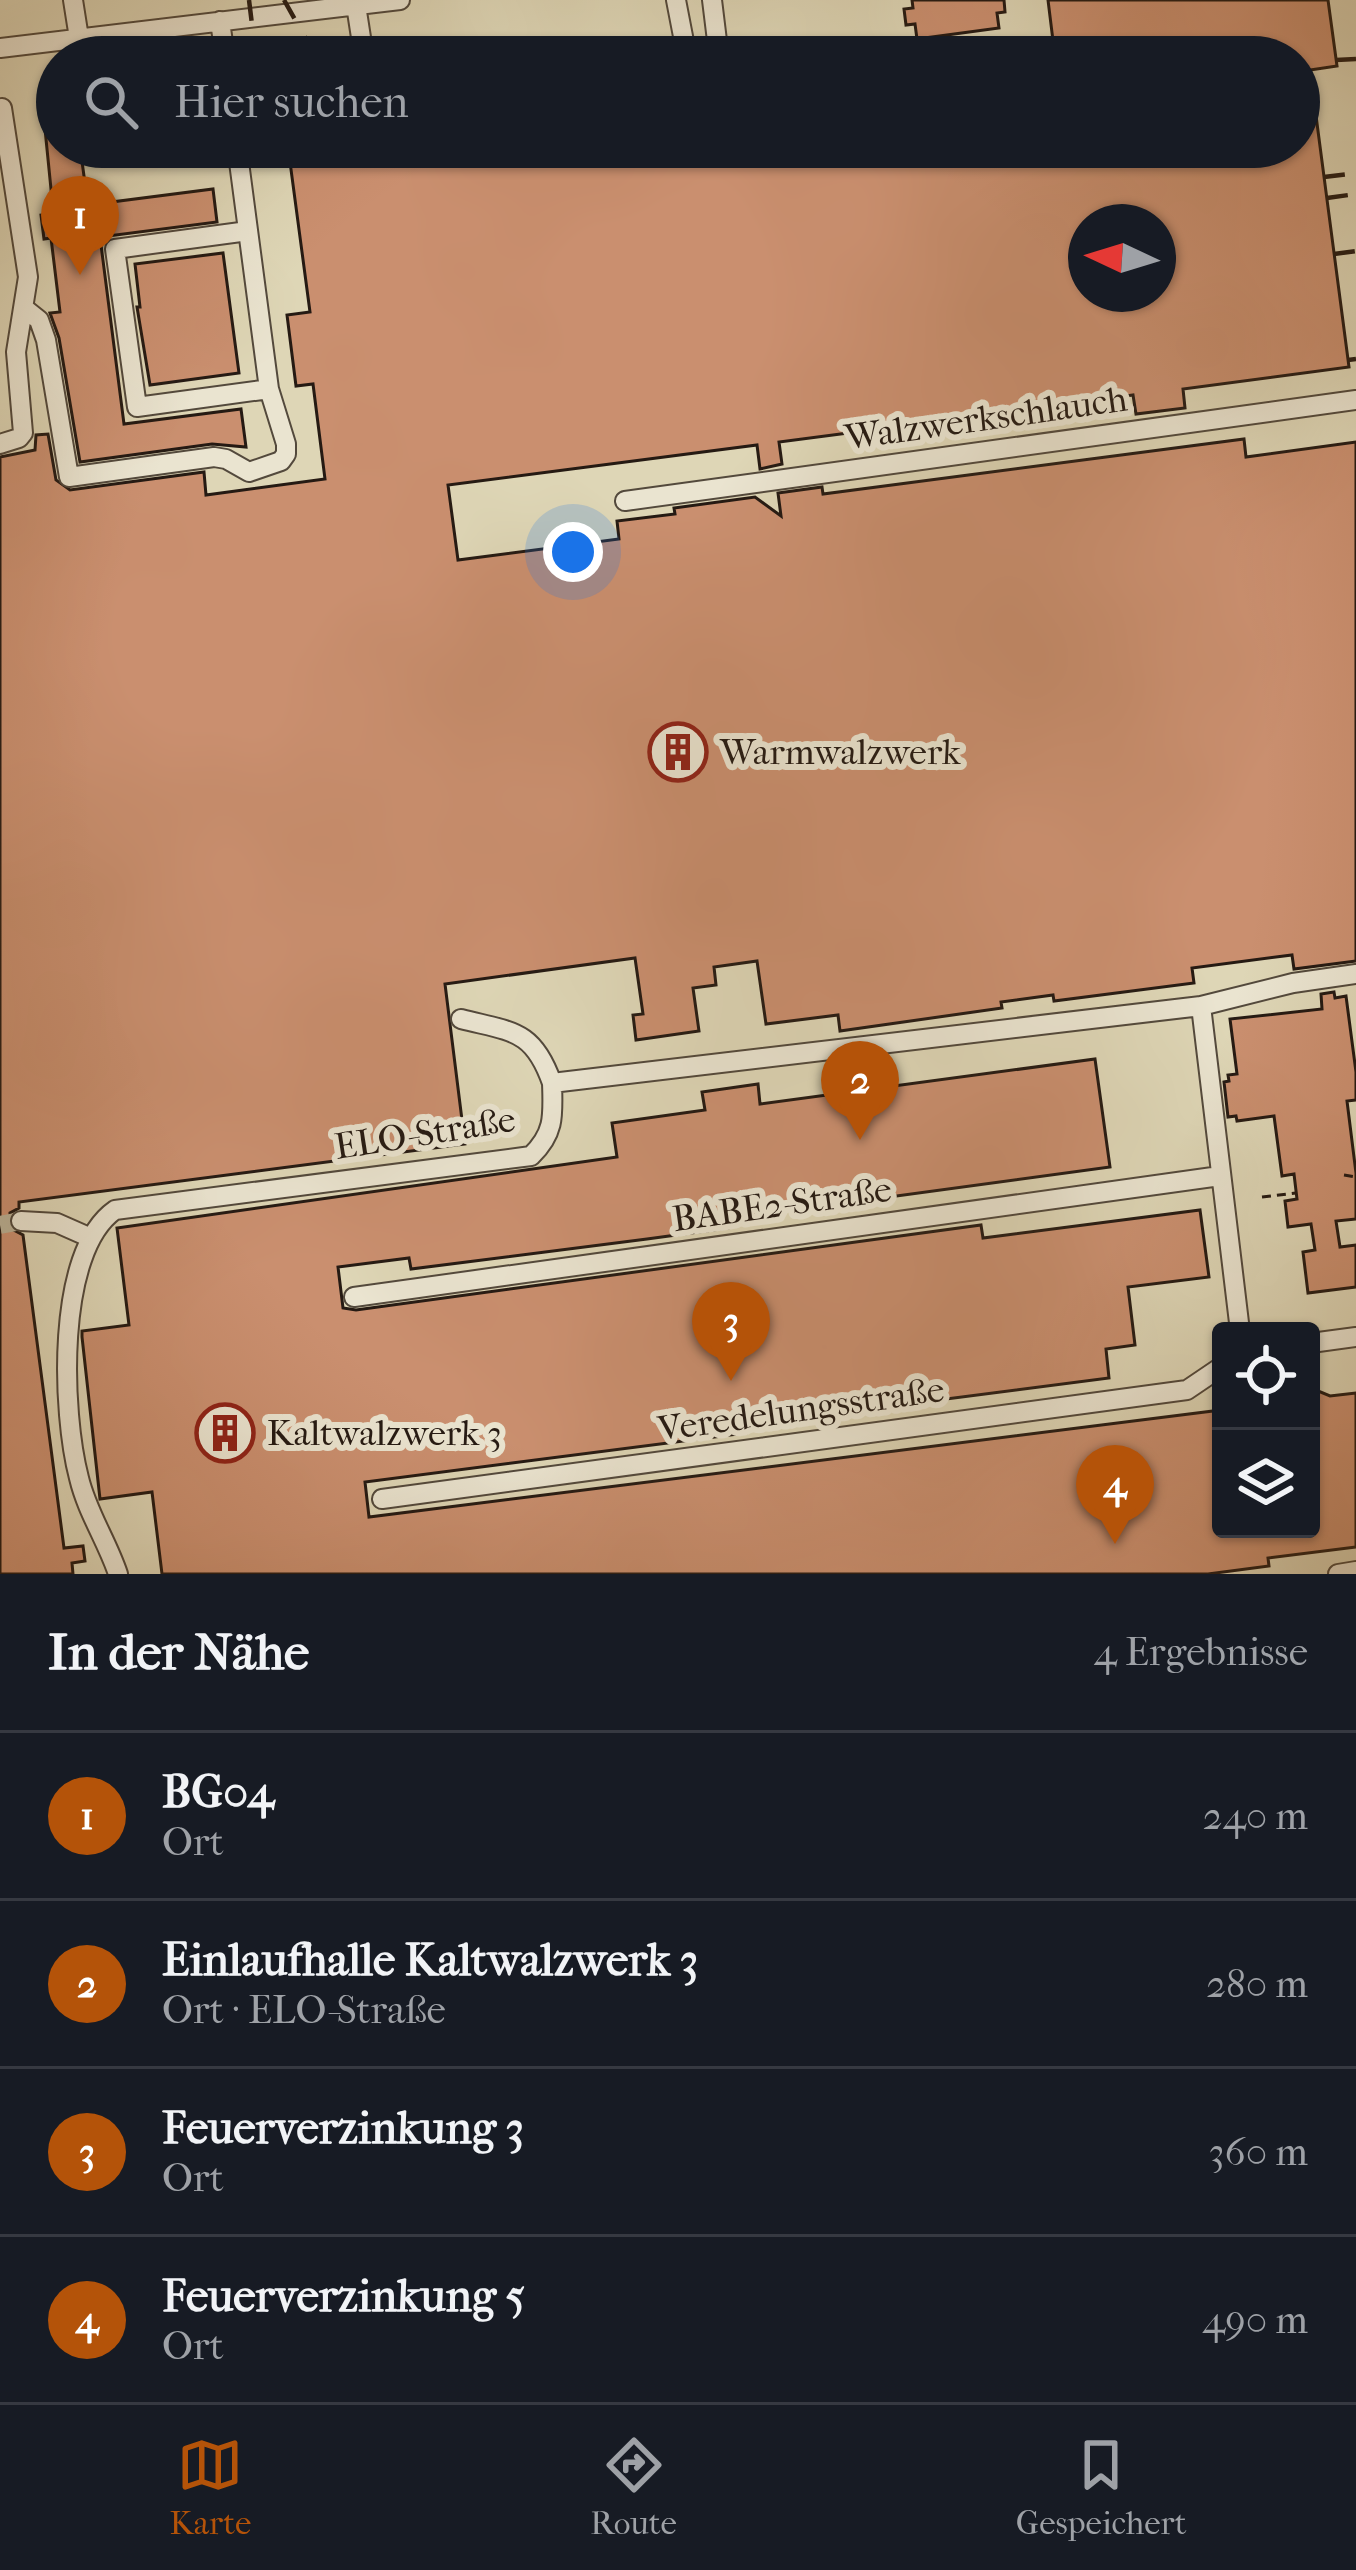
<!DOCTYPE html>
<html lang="de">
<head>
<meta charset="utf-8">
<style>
  :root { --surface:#171b24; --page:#20242c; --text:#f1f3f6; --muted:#9ea1a6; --line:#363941; --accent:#b45309 }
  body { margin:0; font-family:"IM FELL French Canon",serif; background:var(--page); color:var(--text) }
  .controls { position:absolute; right:36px; bottom:36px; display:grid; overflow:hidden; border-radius:12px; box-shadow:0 3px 9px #0004 }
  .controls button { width:108px; height:108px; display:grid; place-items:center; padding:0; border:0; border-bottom:3px solid var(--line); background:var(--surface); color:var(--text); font:60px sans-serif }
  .compass { position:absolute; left:1068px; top:204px; width:108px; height:108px; border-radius:50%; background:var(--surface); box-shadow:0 3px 9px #0004; rotate:274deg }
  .you { position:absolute; left:573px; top:552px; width:42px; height:42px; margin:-30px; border:9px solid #fff; border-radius:50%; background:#1a73e8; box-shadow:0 0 0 18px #1a73e833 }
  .badge { display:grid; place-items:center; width:78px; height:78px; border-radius:50%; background:var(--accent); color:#fff; font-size:39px; font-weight:700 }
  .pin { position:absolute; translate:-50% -99px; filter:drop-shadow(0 3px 6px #0008) }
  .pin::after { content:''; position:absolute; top:63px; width:42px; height:36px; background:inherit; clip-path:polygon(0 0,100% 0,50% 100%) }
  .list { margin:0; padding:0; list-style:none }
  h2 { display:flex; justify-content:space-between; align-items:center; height:156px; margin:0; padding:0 48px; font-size:51px }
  h2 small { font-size:39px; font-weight:400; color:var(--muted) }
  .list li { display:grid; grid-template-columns:78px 1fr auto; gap:36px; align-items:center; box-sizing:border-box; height:168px; padding:0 48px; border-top:3px solid var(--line) }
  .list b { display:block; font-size:45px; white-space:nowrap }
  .list p { margin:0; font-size:39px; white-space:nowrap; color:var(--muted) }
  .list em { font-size:39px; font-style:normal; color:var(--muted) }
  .icon { flex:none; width:66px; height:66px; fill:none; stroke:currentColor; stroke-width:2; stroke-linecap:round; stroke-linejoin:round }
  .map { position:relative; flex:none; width:1356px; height:1574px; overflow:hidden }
  .search { position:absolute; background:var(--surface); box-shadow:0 3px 9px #0004; left:36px; right:36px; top:36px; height:132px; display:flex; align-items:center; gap:30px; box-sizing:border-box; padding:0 42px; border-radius:66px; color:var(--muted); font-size:45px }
  .sheet { height:828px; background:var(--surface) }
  nav { display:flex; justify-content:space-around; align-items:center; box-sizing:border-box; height:168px; border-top:3px solid var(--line); background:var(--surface); font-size:33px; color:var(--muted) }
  nav a { display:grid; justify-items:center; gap:6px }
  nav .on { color:var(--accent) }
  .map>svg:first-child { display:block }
  .building { fill:#ca8f6f; stroke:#251a13; stroke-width:3; fill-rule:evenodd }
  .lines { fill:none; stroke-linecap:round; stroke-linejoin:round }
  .minor-tunnel { stroke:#b9b095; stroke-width:18; stroke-dasharray:18 9; stroke-linecap:butt }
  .minor-casing { stroke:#53493c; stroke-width:22 }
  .path { stroke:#251a13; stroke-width:3; stroke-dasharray:9 6; stroke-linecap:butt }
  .minor { stroke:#eae4d0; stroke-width:18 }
  .rail { stroke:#251a13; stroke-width:4.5; stroke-dasharray:21 21; stroke-linecap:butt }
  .labels { text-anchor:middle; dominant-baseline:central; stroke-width:12; stroke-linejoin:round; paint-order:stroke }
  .street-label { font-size:36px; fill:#251a13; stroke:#eae4d0 }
  .poi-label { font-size:36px; fill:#251a13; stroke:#eae4d0; text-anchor:start }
</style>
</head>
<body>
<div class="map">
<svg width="1356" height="1574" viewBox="0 0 1356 1574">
  <rect width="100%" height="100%" fill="#ded6b6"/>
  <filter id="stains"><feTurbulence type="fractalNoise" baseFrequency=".00167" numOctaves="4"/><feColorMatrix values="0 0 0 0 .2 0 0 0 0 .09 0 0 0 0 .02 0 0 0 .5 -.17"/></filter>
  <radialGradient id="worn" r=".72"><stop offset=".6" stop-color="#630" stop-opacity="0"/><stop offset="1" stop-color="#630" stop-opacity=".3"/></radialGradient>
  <path class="building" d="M912,0h92l1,12 -8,1 2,15 -82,11 -2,-15 -9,1 -2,-16 9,-1z
    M1048,0h280l9,66 -27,4 39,297 -166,22 2,19 -49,6 -3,-19 -41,6 2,14 -191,24 -1,-13 -123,16 3,22 -22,5 -3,-24 -309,40 10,75 161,-21 -2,-18 58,-7 -1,-6 81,-11 26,19 -3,-23 44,-6 1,7 421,-55 2,18 110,-15v519l-62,8 -2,-14 -100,13 2,15 -140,18 -1,-6 -52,7 1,6 -162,23 -2,-16 -72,9 -9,-63 -43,6 2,18 -23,3 6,43 -63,9 -3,-25 10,-1 -8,-56 -190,26 20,160 -446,58v6l-9,5v15l13,7 41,313 19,-2 2,15 -13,2 1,11h-73v-1117l35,-7 1,-15 12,-1 8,46 14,10 134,-18 2,23 119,-16 -12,-95 -17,2 -9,-71 23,-3 -22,-165h1011v-90h-244zM1086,222h72v72h-72z
    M57,87v60h23l8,58 125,-16 4,33 -117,15 24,187 117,-15 5,38 -34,-3 -132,18 -21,-124 -9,-25 10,-1 -9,-74 -7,1 -3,-24 10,-1 -2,-14 3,-1 -11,-110z
    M223,253l16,120 -89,12 -13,-78h3l-5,-43z
    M1334,992l1,6 11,-2 10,76v28l-9,1 9,72v46l-20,2 4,26 16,-2v42l-48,6 -5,-41 12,-2 -4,-26 -23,3 -3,-26 12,-2 -3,-25 -12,2 -8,-60 -37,5 -1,-5 -8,1 -4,-35 5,-1 -1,-6 9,-1 -7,-55 92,-10 -1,-15z
    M1095,1059l15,108 -383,52 1,9 -81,11 -236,30 -2,-11 -71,9 5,41 13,2 625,-85 2,13 217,-28 9,67 -81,10 7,58 -29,4 3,29 -364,47 1,8 -381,49 4,35 852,-107v119h90v-141l19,8 26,-3v154l-88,11 1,8 -61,8h-1046l-10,-82 -52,7 -18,-162v-6l47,-6 -12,-97 500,-71 -5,-34 93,-13 -3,-18 56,-8 2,20z"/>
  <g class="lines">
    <path class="minor-tunnel" d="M0,1225l21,-4"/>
    <g class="minor-casing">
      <path id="minor" d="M73,0l6,38
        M676,0l11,57
        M712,0l7,57
        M356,5l8,52
        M220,21l5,36
        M0,48l400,-48
        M248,231l-133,18 22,158 132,-18
        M24,308l15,12 7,20 23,137 145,-20 12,2 23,13 32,-11 5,-7v-10l-17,-55 -32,-242
        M0,444l19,-6 4,-5 -7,-81 12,-75 -26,-169
        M625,501l731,-101
        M1201,1006l39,325
        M461,1019c51,13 72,10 91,64
        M21,1221l36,2 34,15
        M354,1297l866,-121
        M1311,1343l45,-6
        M382,1499l805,-109 34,-23
        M118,1574c-11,-33 -31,-62 -39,-96 -17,-64 -24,-226 36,-268l416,-54c24,-23 22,-41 21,-73l649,-77 92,-23 63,-9
        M1338,1574l18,-3"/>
    </g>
    <path class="path" d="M1344,1175l12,2
      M1262,1197l34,-4"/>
    <use href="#minor" class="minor"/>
    <path class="rail" d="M249,0l7,57
      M284,0l26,46
      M1336,60l20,-1
      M1324,177l32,-4
      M1327,198l29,-4
      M1334,254l22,-3
      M1348,360l8,-1"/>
  </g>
  <defs>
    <g id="building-ring" transform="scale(3)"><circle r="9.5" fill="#eae4d0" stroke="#8f2418" stroke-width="1.5"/><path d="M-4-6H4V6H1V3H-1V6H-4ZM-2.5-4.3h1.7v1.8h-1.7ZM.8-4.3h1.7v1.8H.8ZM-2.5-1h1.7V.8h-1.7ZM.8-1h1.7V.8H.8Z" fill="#8f2418"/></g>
  </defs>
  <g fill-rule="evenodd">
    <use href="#building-ring" x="678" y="752"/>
    <use href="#building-ring" x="225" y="1433"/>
  </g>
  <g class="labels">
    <g class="street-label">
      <text transform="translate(986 418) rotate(-8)">Walzwerkschlauch</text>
      <text transform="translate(425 1133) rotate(-9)">ELO-Straße</text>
      <text transform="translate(782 1204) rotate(-8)">BABE2-Straße</text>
      <text transform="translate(801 1409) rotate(-8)">Veredelungsstraße</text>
    </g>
    <g class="poi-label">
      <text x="720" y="752">Warmwalzwerk</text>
      <text x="267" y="1433">Kaltwalzwerk 3</text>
    </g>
  </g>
  <rect width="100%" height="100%" filter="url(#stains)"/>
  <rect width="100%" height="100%" fill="url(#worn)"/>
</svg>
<div class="controls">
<button><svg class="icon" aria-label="locate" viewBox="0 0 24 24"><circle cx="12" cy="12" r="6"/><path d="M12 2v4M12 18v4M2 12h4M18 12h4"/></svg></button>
<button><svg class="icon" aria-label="layers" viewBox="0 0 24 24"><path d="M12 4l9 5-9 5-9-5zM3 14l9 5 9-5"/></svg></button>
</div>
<svg class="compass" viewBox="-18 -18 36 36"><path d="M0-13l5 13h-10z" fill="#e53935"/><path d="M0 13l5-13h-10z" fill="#9ea1a6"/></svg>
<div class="you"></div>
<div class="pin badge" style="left:80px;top:275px">1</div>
<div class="pin badge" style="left:860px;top:1140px">2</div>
<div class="pin badge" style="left:731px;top:1381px">3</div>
<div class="pin badge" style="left:1115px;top:1544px">4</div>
<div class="search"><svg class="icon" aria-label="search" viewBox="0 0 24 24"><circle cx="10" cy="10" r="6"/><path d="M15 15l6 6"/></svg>Hier suchen</div>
</div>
<section class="sheet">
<h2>In der Nähe<small>4 Ergebnisse</small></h2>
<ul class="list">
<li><span class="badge">1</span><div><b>BG04</b><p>Ort</p></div><em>240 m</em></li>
<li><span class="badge">2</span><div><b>Einlaufhalle Kaltwalzwerk 3</b><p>Ort · ELO-Straße</p></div><em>280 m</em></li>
<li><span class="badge">3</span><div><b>Feuerverzinkung 3</b><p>Ort</p></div><em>360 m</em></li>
<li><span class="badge">4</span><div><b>Feuerverzinkung 5</b><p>Ort</p></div><em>490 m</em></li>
</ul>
</section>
<nav>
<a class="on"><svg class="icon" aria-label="map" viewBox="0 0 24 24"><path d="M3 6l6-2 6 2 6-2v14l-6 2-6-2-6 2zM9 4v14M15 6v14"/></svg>Karte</a>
<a><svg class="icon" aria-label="directions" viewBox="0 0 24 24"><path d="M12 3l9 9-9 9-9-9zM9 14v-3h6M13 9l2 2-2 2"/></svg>Route</a>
<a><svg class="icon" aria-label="saved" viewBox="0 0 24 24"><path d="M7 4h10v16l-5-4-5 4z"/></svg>Gespeichert</a>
</nav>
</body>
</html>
